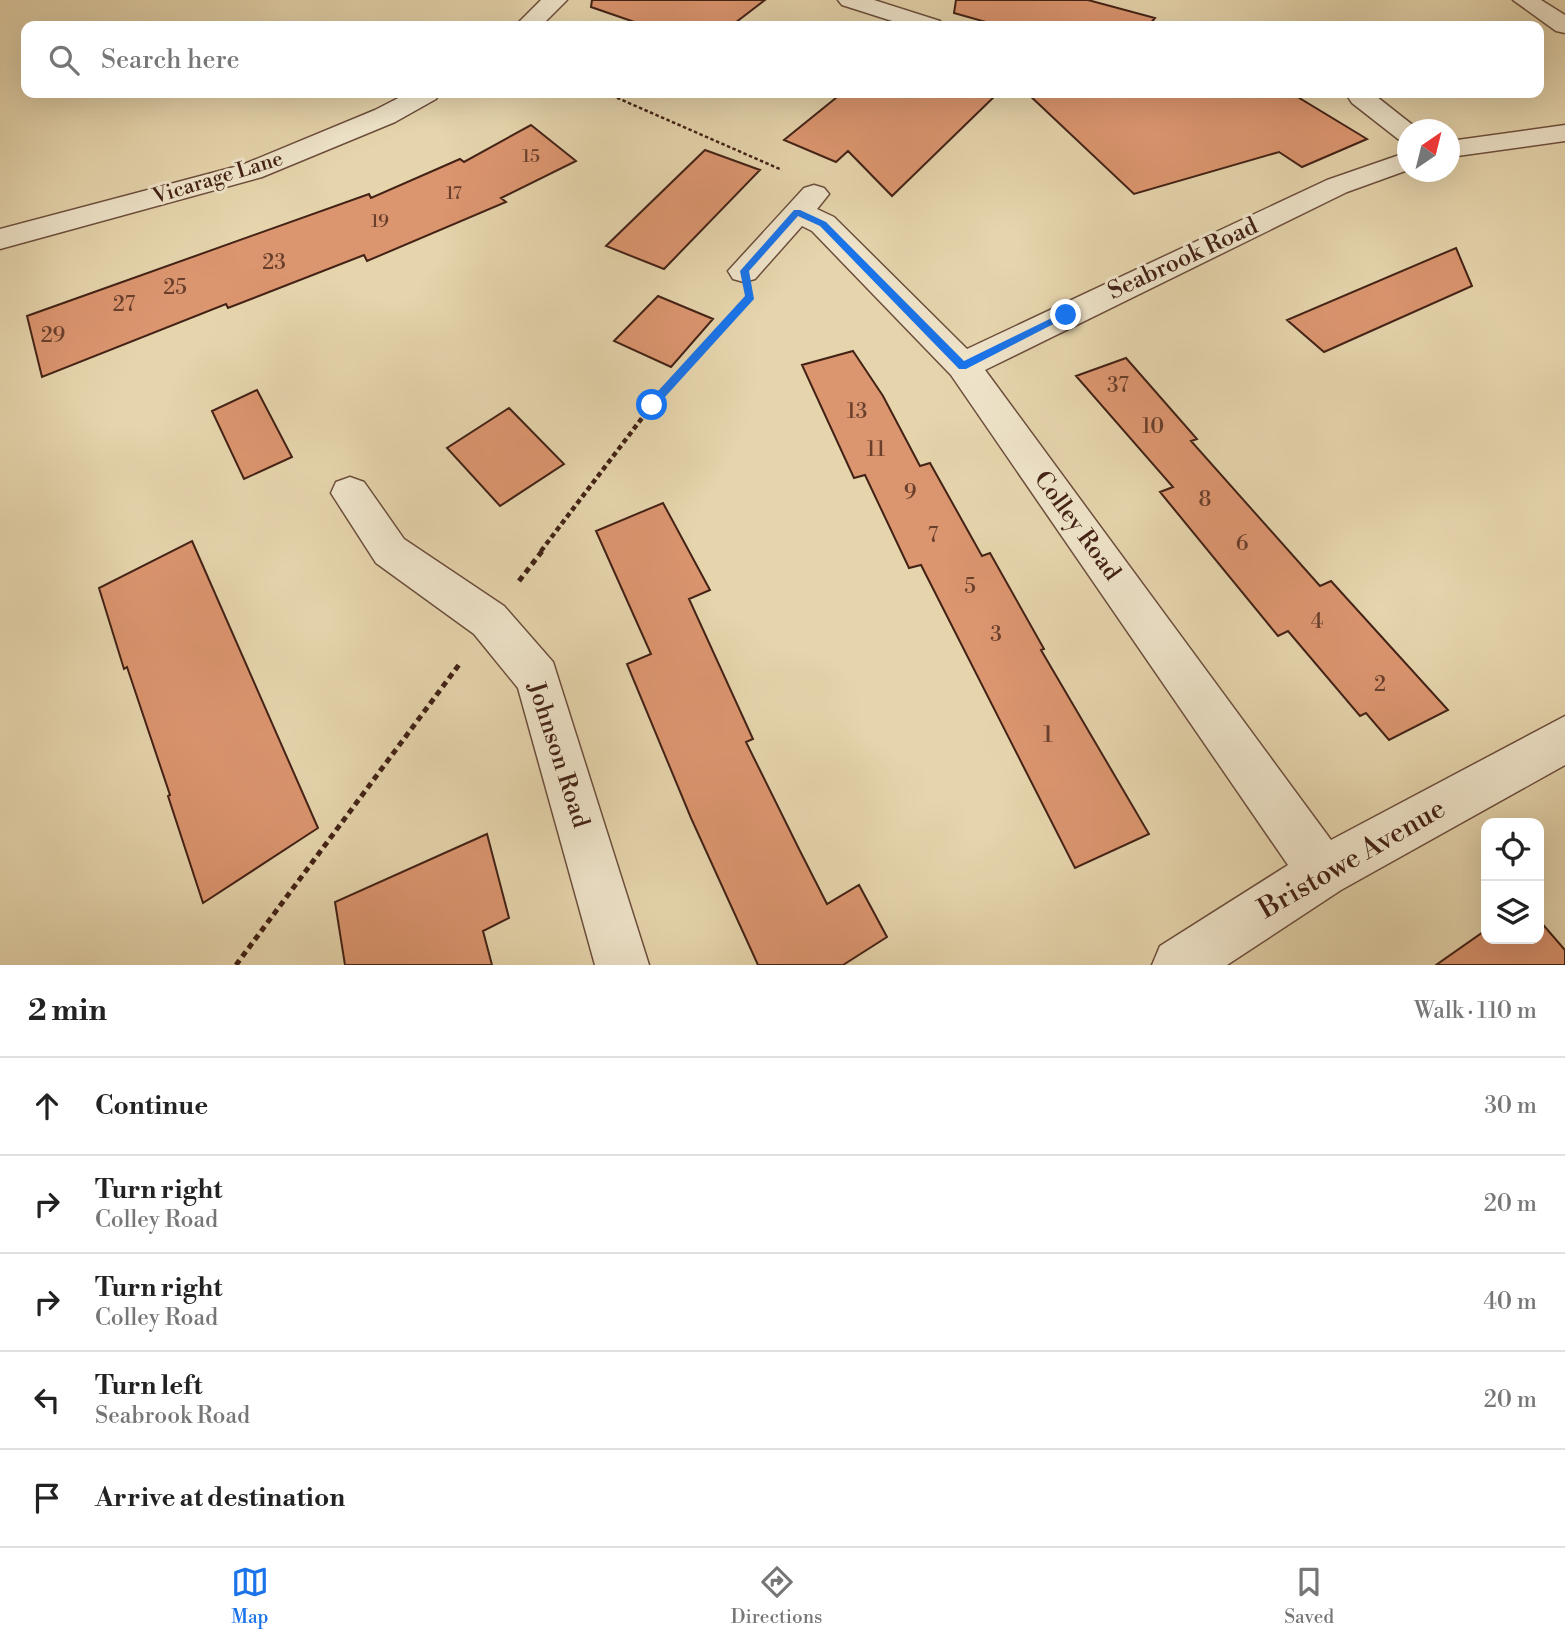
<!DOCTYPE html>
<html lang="en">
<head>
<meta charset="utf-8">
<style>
  :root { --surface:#fff; --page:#f6f6f6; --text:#222; --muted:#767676; --line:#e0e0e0; --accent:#1a73e8 }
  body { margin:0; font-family:"Libre Bodoni",serif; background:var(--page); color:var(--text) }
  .controls { position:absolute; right:21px; bottom:21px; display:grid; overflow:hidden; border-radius:14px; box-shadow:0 7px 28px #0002 }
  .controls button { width:63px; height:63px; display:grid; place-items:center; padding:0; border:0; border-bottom:2px solid var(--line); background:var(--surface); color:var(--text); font:35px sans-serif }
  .compass { position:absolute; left:1397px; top:119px; width:63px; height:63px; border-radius:50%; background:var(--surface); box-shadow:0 7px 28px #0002; rotate:35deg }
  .stop { position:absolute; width:21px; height:21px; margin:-16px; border:5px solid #1a73e8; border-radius:50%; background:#fff }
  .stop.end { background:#1a73e8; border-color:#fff; box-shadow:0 2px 7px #0008 }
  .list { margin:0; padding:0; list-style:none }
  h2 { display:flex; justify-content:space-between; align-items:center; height:91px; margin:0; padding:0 28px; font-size:30px }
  h2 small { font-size:23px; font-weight:400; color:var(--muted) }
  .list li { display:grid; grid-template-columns:46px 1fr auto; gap:21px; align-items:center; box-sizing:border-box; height:98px; padding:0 28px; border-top:2px solid var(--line) }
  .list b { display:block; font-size:26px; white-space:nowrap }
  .list p { margin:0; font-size:23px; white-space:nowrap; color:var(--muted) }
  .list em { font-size:23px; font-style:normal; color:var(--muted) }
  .icon { flex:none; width:38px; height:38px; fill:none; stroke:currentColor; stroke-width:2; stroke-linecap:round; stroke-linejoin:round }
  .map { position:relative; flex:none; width:1565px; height:965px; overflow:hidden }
  .search { position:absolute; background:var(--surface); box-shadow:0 7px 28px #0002; left:21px; right:21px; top:21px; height:77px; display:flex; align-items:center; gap:18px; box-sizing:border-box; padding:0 24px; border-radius:14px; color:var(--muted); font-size:26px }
  .sheet { height:581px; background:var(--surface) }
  nav { display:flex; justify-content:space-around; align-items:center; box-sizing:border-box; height:98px; border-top:2px solid var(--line); background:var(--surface); font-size:19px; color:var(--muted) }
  nav a { display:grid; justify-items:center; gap:4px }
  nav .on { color:var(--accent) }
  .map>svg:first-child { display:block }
  .building { fill:#db956f; stroke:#432216; stroke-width:2 }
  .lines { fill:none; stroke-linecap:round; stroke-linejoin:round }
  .minor-casing { stroke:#6c4e3c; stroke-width:3 }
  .path-far2 { stroke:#432216; stroke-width:2.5; stroke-dasharray:3.5 2.5; stroke-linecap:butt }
  .path-far1 { stroke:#432216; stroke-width:4.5; stroke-dasharray:5 3.5; stroke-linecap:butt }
  .path { stroke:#432216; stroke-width:5; stroke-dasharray:6 4.5; stroke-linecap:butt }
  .minor { fill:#eee3c9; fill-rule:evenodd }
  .route { fill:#1a73e8 }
  .labels { text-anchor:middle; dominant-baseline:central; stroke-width:6; stroke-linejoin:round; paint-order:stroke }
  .far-number-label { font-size:18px; fill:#693f2c }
  .far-street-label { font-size:21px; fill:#432216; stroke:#eee3c9 }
  .number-label { font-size:21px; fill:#693f2c }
  .street-label { font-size:24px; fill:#432216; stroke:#eee3c9 }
  .near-number-label { font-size:24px; fill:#693f2c }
  .near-street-label { font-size:28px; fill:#432216; stroke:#eee3c9 }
</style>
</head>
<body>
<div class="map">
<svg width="1565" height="965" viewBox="0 0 1565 965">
  <rect width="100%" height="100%" fill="#e5d4ac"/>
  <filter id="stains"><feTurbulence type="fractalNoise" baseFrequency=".00286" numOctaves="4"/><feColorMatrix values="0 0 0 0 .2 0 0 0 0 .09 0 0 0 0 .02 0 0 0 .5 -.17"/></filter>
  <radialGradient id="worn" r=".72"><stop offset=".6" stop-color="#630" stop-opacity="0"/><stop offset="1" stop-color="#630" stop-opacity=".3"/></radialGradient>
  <path class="building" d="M592,0h173l-34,26h-85l-55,-19z
    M956,0h132l67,18 -6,7 4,1h-153l-46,-13z
    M842,93h156l-106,103 -44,-45 -12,11 -52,-22z
    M1027,93h264l76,46 -65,28 -23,-15 -145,42z
    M531,125l45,36 -75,37 5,4 -139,59 -3,-6 -136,53 -2,-4 -184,73 -15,-61 342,-122 2,4 89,-39 4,3z
    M705,150l55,20 -96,99 -58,-23z
    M1456,248l16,38 -148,66 -37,-32z
    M658,296l55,23 -42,48 -57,-26z
    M853,351l30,45 37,70 10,-3 52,93 8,-3 54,96 -3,1 108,184 -74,34 -154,-303 -12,3 -44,-93 -11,3 -52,-113z
    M1126,358l71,81 -6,2 129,145 11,-5 117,129 -59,30 -23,-27 -6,3 -72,-85 -10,5 -118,-144 13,-5 -97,-111z
    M257,390l35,67 -48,22 -32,-68z
    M509,408l55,56 -64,42 -53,-58z
    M663,503l47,87 -21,9 64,140 -7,3 54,109 27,53 32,-19 28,52 -44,28h-85l-67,-147 -64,-154 24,-10 -55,-123z
    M192,541l126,287 -115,75 -35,-107 2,-1 -43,-128 -3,2 -25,-81z
    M487,834l22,84 -26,13 9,34h-147l-10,-63z
    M1539,920l26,30v15h-129l50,-35v9h53z"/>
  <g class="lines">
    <g class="minor-casing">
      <path id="minor" d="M541,0h26l-26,26h-26z
        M838,0h36l66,21 3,5h-35l-66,-21z
        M1513,0h28l24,15v18l-9,-2z
        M408,93h32l-4,6 -41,23 -133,55 -262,72v-20l242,-64 133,-55z
        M1351,93h21l47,37h-11v11l-10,-2 -46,-36 -4,-6z
        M1565,125v16l-115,16v-16z
        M1408,152v18l-61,22 -362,178 346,470 234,-124v49l-224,125 -114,75h-75l8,-19 128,-81 -337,-490 -139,-144 -10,-5 -47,53 -11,3 -11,-3 -5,-8 76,-83 10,-3 10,3 5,6 -12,15 17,8 133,132 360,-169z
        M350,477l14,5 40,57 100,67 49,56 96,303h-54l-77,-277 -44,-54 -98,-71 -45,-70 5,-11z"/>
    </g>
    <path class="path-far2" d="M606,93l176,77"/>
    <path class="path-far1" d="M541,551l111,-146 85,-94"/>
    <path class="path" d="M519,581l24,-31
      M236,965l225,-303"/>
    <use href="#minor" class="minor"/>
  </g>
  <path class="route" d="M794,210h6l26,12 138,139 98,-48 9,2 -105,54h-7l-139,-143 -22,-10 -49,55 5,28 -99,109h-7v-6l97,-106 -5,-25z"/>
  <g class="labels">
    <g class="far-number-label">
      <text x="531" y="156">15</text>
      <text x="454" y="193">17</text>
      <text x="380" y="221">19</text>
    </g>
    <g class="far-street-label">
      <text transform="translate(218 178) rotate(-17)">Vicarage Lane</text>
    </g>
    <g class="number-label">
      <text x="274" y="263">23</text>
      <text x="175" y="288">25</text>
      <text x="124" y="305">27</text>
      <text x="53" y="336">29</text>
      <text x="1118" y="386">37</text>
      <text x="857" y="412">13</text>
      <text x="1153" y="427">10</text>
      <text x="876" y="450">11</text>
      <text x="910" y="493">9</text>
      <text x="1205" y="500">8</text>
      <text x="933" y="536">7</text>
      <text x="1242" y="544">6</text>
      <text x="970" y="587">5</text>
      <text x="1317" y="622">4</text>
      <text x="996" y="635">3</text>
      <text x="1380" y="685">2</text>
    </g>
    <g class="street-label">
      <text transform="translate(1183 259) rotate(-25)">Seabrook Road</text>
      <text transform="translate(1077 526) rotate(54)">Colley Road</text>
      <text transform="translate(558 755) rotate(72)">Johnson Road</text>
    </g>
    <g class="near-number-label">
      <text x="1048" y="735">1</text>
    </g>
    <g class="near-street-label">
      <text transform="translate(1352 859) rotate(-30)">Bristowe Avenue</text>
    </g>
  </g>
  <rect width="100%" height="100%" filter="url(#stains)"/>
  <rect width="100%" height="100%" fill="url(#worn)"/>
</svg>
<div class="controls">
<button><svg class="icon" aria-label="locate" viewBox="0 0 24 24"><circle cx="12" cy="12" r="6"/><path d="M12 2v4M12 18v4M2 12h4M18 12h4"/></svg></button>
<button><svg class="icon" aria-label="layers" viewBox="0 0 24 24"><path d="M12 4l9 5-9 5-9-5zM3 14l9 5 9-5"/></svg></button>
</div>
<svg class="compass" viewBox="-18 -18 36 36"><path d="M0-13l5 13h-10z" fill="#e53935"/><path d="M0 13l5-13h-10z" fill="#767676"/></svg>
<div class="stop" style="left:652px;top:405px"></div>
<div class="stop end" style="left:1066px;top:315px"></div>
<div class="search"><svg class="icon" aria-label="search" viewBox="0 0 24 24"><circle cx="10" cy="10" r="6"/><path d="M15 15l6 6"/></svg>Search here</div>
</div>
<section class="sheet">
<h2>2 min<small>Walk · 110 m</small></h2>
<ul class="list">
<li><svg class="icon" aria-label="ahead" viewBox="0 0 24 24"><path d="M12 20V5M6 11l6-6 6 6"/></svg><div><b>Continue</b></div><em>30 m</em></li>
<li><svg class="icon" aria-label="right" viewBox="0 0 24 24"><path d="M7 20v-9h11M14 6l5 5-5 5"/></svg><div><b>Turn right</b><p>Colley Road</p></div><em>20 m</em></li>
<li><svg class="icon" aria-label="right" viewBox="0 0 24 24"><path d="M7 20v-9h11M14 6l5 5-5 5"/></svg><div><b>Turn right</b><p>Colley Road</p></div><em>40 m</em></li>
<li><svg class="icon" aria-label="left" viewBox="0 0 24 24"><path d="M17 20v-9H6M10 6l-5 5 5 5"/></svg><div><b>Turn left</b><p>Seabrook Road</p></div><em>20 m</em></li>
<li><svg class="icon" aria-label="arrive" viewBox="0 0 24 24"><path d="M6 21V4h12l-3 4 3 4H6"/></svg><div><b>Arrive at destination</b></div></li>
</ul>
</section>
<nav>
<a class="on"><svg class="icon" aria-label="map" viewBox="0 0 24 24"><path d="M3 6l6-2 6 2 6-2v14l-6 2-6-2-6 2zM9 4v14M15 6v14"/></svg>Map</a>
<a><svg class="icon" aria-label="directions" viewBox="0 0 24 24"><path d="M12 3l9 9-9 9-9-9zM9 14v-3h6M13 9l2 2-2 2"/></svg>Directions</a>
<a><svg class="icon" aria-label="saved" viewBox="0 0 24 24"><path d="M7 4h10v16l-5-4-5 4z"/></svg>Saved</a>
</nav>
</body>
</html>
